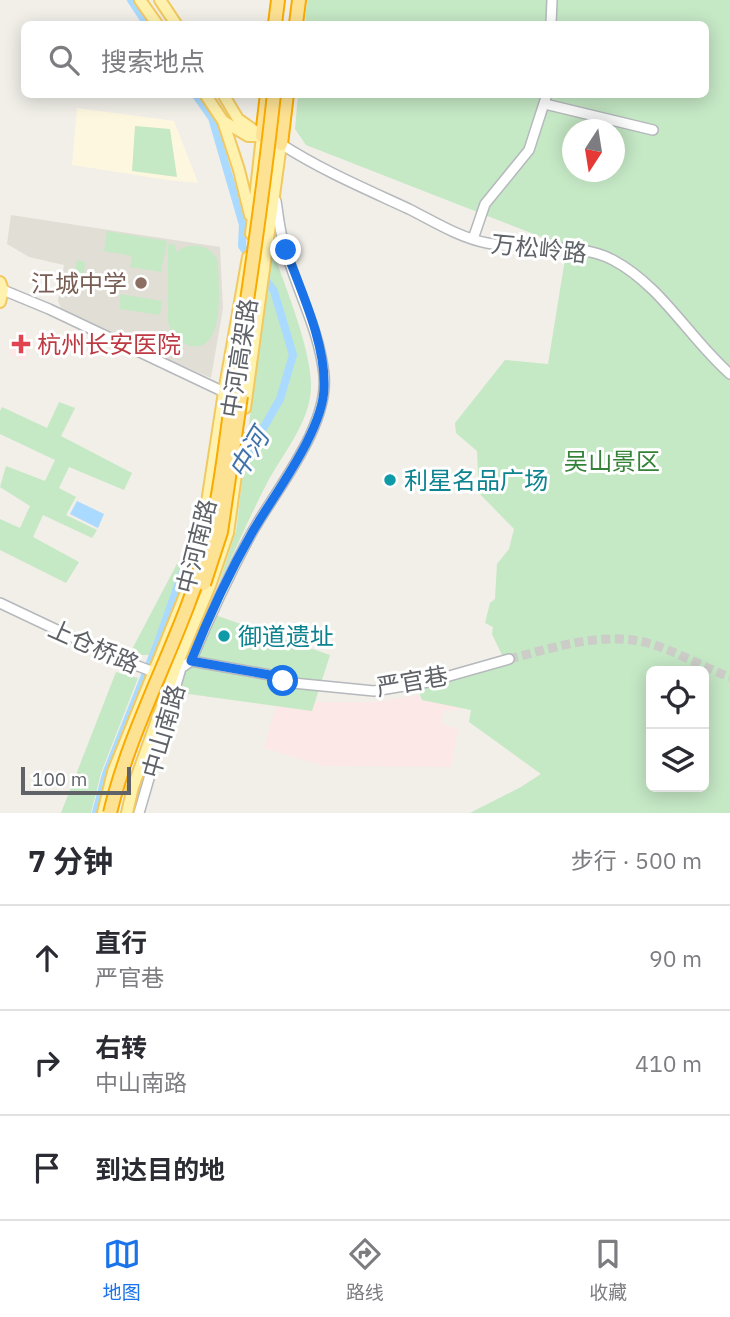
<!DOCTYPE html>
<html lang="zh">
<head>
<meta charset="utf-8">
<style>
  :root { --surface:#fff; --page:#f2f2f3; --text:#2b2b33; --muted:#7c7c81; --line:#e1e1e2; --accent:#1a73e8 }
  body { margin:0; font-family:"IBM Plex Sans","Noto Sans SC",sans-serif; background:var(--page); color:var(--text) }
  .controls { position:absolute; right:21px; bottom:21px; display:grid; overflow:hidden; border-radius:10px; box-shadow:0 4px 18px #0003 }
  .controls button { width:63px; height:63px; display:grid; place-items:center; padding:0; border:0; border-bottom:2px solid var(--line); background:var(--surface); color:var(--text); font:35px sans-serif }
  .compass { position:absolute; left:562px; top:119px; width:63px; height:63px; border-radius:50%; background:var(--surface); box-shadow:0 4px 18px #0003; rotate:192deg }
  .scale { position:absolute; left:21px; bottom:18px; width:110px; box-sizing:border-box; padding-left:7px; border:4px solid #5f6368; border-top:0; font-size:19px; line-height:24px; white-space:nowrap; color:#5f6368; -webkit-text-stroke:5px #fff; paint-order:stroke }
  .stop { position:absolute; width:21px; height:21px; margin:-16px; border:5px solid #1a73e8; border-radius:50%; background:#fff }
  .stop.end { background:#1a73e8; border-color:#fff; box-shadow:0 2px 7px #0008 }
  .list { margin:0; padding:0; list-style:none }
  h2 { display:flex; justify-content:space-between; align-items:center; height:91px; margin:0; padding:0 28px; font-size:30px }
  h2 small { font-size:23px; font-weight:400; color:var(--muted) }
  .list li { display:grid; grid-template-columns:46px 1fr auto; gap:21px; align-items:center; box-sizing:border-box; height:105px; padding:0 28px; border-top:2px solid var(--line) }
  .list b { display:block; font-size:26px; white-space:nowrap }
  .list p { margin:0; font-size:23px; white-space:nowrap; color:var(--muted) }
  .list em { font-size:23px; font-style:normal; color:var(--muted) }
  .icon { flex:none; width:38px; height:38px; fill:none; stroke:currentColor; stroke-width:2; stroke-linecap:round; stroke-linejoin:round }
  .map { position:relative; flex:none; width:730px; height:813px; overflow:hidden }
  .search { position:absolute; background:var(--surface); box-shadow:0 4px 18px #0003; left:21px; right:21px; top:21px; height:77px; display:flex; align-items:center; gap:18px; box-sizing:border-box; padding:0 24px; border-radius:10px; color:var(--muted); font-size:26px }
  .sheet { height:406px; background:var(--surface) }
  nav { display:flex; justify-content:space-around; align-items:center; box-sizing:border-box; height:98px; border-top:2px solid var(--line); background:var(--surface); font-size:19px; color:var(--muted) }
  nav a { display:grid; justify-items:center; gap:4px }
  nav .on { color:var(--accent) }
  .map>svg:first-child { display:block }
  .commercial { fill:#fef7e0 }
  .education { fill:#e1ded6 }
  .medical { fill:#fce8e6 }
  .green { fill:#c5e8c5; fill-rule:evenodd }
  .water { fill:#aadaff }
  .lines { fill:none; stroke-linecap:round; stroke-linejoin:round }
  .canal { stroke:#aadaff; stroke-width:8 }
  .minor-tunnel { stroke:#ccccc8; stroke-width:9; stroke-dasharray:9 4.5; stroke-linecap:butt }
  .minor-casing { stroke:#b5b8bc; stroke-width:12 }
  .major-casing { stroke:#f2c960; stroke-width:14 }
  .highway-casing { stroke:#f9ab00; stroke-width:16 }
  .minor { stroke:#fff; stroke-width:9 }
  .major { stroke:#fff2af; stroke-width:10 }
  .highway { stroke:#fde293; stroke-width:12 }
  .highway-bridge-casing { stroke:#f9ab00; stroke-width:16; stroke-linecap:butt }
  .highway-bridge { stroke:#fde293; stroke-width:12 }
  .route { stroke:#1a73e8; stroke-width:9 }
  .education-dot { fill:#8d6e63; stroke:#fff; stroke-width:2.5 }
  .health-dot { fill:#e0444e; stroke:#fff; stroke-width:2.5 }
  .culture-dot { fill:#0f9aa8; stroke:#fff; stroke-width:2.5 }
  .labels { text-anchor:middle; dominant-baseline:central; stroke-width:6; stroke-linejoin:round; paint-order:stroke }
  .street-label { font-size:24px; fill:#5f6368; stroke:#fff }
  .education-label { font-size:24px; fill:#785e54; stroke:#fff; text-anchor:end }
  .health-label { font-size:24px; fill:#be3a42; stroke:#fff; text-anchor:start }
  .park-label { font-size:24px; fill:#348238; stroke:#fff }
  .culture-label { font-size:24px; fill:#0d838f; stroke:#fff; text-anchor:start }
  .water-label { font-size:26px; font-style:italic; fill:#4174aa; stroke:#fff }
</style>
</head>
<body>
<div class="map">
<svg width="730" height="813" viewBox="0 0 730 813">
  <rect width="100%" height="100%" fill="#f1efe8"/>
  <path class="commercial" d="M77,108l97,13 24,62 -30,-3 -96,-15z"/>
  <path class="education" d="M11,215l209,32 3,61 -12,70 -95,-41 -55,-29 -3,-7 6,-36 -35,-8 -22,-13z"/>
  <path class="medical" d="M20,332l11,6 -5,11 3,2 -5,10 -15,-7z
    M461,689l-2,21 -15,1 -3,12 17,6 -7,38 -128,-1 -59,-18 13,-46h98z"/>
  <path class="green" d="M307,0h423v813h-260l51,-26 20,-13 -72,-52 2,-12 -49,-10 -4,-10 84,-35 -10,-21 1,-7 -8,-4 5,-20 5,-4 2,-35 12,-15 5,-20 -35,-36 -2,-42 -21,-18 -1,-10 50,-63 43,4 19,-117 -261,-102 -11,-16 3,-34 408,-1v-70h-401zM572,130h42v42h-42zM651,671h53v116h-53z
    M135,126l35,3 7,48 -45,-6z
    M107,231l60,10 -6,31 -31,-5 2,-11 -28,-5z
    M168,244l7,1 1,7c14,-11 34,-8 42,9 0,24 10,105 -38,81l-9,-10 -3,-11z
    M271,246c13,38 39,99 40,138 1,37 -29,70 -45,101 -17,33 -32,68 -48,101l18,-55z
    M77,260l8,2 -1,14 28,5 -2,8 -30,-6 -6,-8z
    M120,294l42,7 -2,14 -40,-6z
    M59,402l16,6 -14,28 71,37 -8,17 -55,-23 -10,21 17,9 -10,18 31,15 -5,8 -49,-23 -10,22 46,25 -13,21 -66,-33v-31l20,9 10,-22 -30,-19 6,-21 39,15 10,-21 -55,-26v-23l2,-4 45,21z
    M200,520l-19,46 -26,76 -6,13h-20z
    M212,614l118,41 -18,56 -138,-19 -35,121h-12l49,-127z
    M116,672l22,6 -37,95 -10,40h-30z"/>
  <path class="water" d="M77,501l27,13 -6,14 -28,-14z"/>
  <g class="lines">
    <path class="canal" d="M131,0l16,24
      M195,94l17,24 31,107 -1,21 10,14
      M238,472l42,-73 13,-44 -19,-64 -13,-17
      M96,813l10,-39 51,-129 34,-97 9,-14"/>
    <path class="minor-tunnel" d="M509,659c44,-11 89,-27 135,-17 29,7 58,25 86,35"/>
    <g class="minor-casing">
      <path id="minor" d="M551,24l1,-24
        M545,104l108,26
        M281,144c40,26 85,45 128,65 24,12 51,29 78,34 39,8 90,-2 126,17 49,26 76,78 117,114
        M473,239l12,-35 44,-54 18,-56
        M3,290l46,19 175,83
        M0,603l112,53 39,15 7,1
        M191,661l79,14 13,6 10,2 81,8 54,-9 81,-23
        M139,813l42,-145 10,-7c18,-43 37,-84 59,-125 25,-46 79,-108 74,-161 -5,-49 -31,-91 -42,-138 -3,-12 -4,-24 -6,-36"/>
    </g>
    <g class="major-casing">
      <path id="major" d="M140,0l17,24
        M160,0l16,24
        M205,94l18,27 16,49 11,45
        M223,94l15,25 24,17
        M223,121l25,15h14l19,8 -36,264
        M251,234l11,-98
        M0,282l3,8 -3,12
        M200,548l24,-156 24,-135
        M103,813l10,-41 74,-182
        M127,813l6,-26 43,-120 35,-84 17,-50 13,-95"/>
    </g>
    <g class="highway-casing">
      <path id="highway" d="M275,24l3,-24
        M296,24l3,-24
        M262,136l5,-42
        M281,144l6,-50"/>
    </g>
    <use href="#minor" class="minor"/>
    <use href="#major" class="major"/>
    <use href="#highway" class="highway"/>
    <g class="highway-bridge-casing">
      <path id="highway-bridge" d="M204,584l17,-52 20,-136
        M110,813c23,-97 77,-183 100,-278 11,-45 15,-91 22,-136 16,-102 31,-203 42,-305"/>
    </g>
    <use href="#highway-bridge" class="highway-bridge"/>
  </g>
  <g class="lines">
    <path class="route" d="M283,681l-13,-6 -79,-14c18,-45 38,-88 62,-130 22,-38 70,-100 71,-143 2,-44 -23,-97 -38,-138"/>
  </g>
  <circle class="education-dot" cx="141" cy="283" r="7"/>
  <path class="health-dot" d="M17.5 333.5h7v7h7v7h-7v7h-7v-7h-7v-7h7z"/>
  <g class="culture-dot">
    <circle cx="390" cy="480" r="7"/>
    <circle cx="224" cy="636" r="7"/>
  </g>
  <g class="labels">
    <g class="street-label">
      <text transform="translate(539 248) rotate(6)">万松岭路</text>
      <text transform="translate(239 358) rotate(-81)">中河高架路</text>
      <text transform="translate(196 546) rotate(-76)">中河南路</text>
      <text transform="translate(94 646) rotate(24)">上仓桥路</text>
      <text transform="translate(412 681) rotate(-10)">严官巷</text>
      <text transform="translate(163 731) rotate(-74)">中山南路</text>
    </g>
    <g class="education-label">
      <text x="127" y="283">江城中学</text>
    </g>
    <g class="health-label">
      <text x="37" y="344">杭州长安医院</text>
    </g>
    <g class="park-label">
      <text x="612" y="461">吴山景区</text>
    </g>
    <g class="culture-label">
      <text x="404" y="480">利星名品广场</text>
      <text x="238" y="636">御道遗址</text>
    </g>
    <g class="water-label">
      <text transform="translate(248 453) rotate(-59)">中河</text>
    </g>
  </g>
</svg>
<div class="controls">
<button><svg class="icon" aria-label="locate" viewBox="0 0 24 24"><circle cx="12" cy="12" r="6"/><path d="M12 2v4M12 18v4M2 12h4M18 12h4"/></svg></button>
<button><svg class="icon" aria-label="layers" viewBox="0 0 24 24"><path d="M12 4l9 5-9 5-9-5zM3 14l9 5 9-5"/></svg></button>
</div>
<svg class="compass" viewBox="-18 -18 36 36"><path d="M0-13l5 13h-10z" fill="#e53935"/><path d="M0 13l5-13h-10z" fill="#7c7c81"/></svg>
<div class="scale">100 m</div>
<div class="stop" style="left:283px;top:681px"></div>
<div class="stop end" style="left:286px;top:250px"></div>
<div class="search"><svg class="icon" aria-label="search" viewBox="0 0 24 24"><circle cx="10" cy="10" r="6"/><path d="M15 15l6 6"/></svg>搜索地点</div>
</div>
<section class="sheet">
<h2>7 分钟<small>步行 · 500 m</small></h2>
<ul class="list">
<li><svg class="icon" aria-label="ahead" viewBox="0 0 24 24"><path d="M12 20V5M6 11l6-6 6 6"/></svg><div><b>直行</b><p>严官巷</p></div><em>90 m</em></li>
<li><svg class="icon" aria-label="right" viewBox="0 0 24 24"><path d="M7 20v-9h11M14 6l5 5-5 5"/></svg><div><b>右转</b><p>中山南路</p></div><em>410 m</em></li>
<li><svg class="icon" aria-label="arrive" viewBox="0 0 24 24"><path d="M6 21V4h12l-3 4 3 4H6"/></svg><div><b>到达目的地</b></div></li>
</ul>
</section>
<nav>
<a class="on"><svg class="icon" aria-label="map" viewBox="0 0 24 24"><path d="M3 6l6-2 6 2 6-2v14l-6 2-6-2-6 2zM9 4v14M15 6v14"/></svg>地图</a>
<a><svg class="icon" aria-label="directions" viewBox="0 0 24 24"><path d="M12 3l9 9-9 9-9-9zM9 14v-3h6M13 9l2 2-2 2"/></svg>路线</a>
<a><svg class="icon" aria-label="saved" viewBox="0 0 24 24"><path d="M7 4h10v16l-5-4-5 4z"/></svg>收藏</a>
</nav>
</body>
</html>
